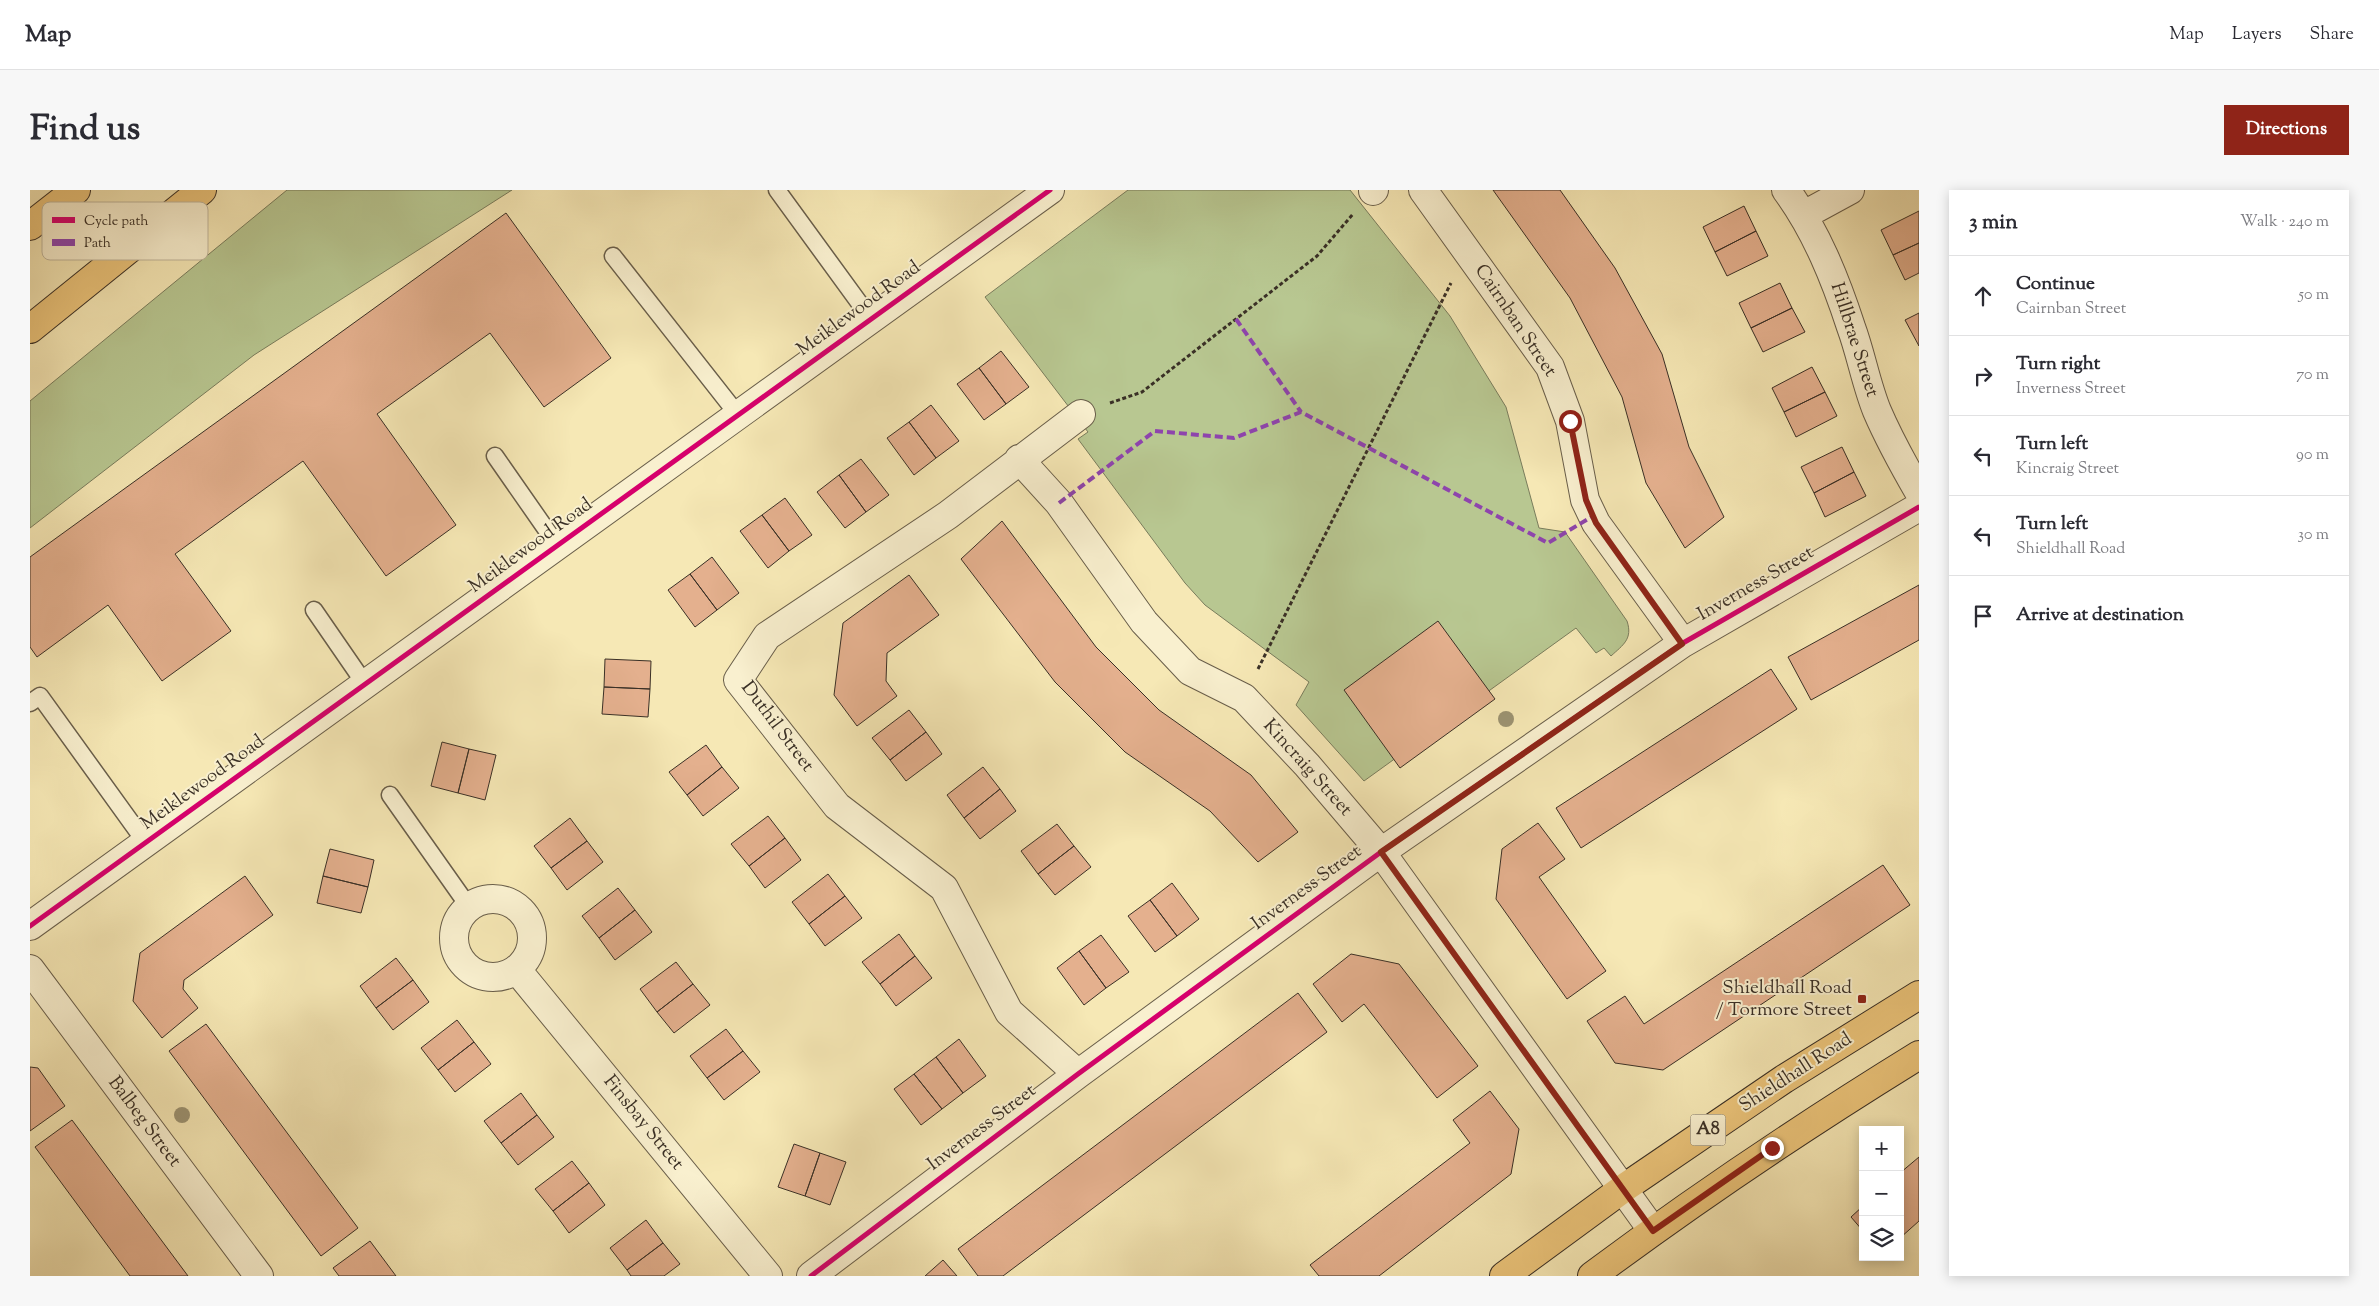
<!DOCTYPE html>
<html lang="en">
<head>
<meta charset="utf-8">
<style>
  :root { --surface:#fff; --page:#f7f7f7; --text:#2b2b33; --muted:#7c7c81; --line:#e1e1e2; --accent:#8f2418 }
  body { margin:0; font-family:"Sorts Mill Goudy",serif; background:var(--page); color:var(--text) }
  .controls { position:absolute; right:15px; bottom:15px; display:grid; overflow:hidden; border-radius:0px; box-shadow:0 2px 12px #0003 }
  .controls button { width:45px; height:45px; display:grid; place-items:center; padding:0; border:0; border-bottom:1px solid var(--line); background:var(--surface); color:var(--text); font:25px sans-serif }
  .stop { position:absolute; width:15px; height:15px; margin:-11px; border:4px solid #8f2418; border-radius:50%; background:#fff }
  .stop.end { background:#8f2418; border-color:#fff; box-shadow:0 1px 5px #0008 }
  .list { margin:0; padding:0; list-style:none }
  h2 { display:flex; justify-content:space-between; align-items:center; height:65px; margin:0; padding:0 20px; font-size:21px }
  h2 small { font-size:16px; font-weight:400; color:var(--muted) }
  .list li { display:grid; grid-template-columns:32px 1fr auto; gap:15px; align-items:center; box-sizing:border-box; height:80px; padding:0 20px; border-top:1px solid var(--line) }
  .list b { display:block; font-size:19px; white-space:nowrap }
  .list p { margin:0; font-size:16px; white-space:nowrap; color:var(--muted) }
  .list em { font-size:16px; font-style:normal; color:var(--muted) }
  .icon { flex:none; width:28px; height:28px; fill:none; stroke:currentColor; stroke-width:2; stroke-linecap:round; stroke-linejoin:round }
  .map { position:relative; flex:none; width:1889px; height:1086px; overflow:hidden; border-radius:0px }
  header { display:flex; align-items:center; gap:30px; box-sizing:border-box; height:70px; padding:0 25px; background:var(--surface); border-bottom:1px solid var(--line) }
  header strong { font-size:24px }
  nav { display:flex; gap:28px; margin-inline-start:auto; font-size:18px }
  .intro { display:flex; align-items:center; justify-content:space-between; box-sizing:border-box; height:120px; padding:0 30px }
  h1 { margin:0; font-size:35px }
  .button { padding:12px 22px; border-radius:0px; background:var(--accent); color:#fff; font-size:18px; font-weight:700 }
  main { display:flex; gap:30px; padding:0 30px }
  aside { flex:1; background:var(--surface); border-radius:0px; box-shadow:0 2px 12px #0003 }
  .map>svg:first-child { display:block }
  .green { fill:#b8c791; stroke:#797c5c }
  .building { fill:#e4b08e; stroke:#3a3026 }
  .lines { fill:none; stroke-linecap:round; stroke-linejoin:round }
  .service-casing { stroke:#695e4a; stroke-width:19 }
  .minor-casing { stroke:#695e4a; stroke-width:30 }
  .primary-casing { stroke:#3a3026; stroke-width:30 }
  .motorway-casing { stroke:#3a3026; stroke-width:30 }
  .path { stroke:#3a3026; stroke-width:3; stroke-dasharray:4 2.5; stroke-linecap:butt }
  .service { stroke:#f9f0cf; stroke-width:16 }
  .minor { stroke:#f9f0cf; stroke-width:28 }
  .primary { stroke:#ebc47a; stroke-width:28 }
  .motorway { stroke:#ebc47a; stroke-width:28 }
  .quiet { stroke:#8e44ad; stroke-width:4; stroke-dasharray:8 4; stroke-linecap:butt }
  .cycleway-casing { stroke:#f9f0cf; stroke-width:8 }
  .cycleway { stroke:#d6006c; stroke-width:5 }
  .tree { fill:#9c9372 }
  .route { stroke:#8f2418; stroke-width:6 }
  .poi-dot { fill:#8f2418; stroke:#f9f0cf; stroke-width:2 }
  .labels { text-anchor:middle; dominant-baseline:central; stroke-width:4; stroke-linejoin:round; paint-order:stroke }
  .shield { fill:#f9f0cf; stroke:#736a59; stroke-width:1 }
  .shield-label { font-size:18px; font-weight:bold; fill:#3a3026 }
  .street-label { font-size:19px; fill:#3a3026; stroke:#f9f0cf }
  .poi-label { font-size:19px; fill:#3a3026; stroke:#f9f0cf; text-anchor:end }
  .key { fill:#f9f0cf; stroke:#c0b69c; stroke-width:1 }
  .key-label { font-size:14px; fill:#3a3026 }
</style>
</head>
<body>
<header>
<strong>Map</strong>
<nav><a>Map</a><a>Layers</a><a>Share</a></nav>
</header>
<div class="intro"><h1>Find us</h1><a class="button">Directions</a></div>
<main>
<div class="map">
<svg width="1889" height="1086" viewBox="0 0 1889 1086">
  <rect width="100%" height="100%" fill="#f6e8b5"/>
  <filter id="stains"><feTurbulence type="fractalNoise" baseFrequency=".004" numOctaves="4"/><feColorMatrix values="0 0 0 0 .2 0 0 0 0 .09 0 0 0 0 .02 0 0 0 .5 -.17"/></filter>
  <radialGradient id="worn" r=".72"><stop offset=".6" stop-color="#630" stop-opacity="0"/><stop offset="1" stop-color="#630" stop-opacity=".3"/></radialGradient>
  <path class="green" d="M257,0h225l-258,165 -224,173v-127z
    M1098,0h222l100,126 56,91 33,121 26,4 62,89c6,18 -4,24 -16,35l-7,-8 -8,5 -20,-25 -212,153 -68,-76 13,-23 -104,-77 -20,-22 -107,-144 10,-7 -103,-135z"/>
  <path class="building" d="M1463,0h67l55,78 47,86 27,93 35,70 -39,31 -39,-65 -24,-86 -52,-99z
    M1714,16l12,25 -41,21 -12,-25z
    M1889,21v32l-26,12 -12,-25z
    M476,23l105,145 -67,49 -54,-74 -113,81 79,111 -70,51 -83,-115 -128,93 56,77 -69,50 -54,-76 -71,52 -7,-10v-90z
    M1726,41l12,25 -41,20 -12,-24z
    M1889,53v30l-14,7 -12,-25z
    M1750,93l12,25 -41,20 -12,-25z
    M1762,118l13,24 -42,20 -12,-24z
    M1889,123v33l-14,-26z
    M971,161l28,36 -23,17 -27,-36z
    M1782,177l13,25 -41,20 -12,-24z
    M949,178l27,36 -22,16 -27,-36z
    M1795,202l12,24 -41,21 -12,-25z
    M901,215l28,36 -23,17 -27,-36z
    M879,232l27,36 -22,17 -27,-37z
    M1812,257l12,25 -40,21 -13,-26z
    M831,269l28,36 -23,17 -27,-37z
    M1824,282l12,24 -41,21 -11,-24z
    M809,285l27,37 -21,16 -28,-36z
    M755,308l27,37 -23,16 -27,-36z
    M732,325l27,36 -21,17 -28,-37z
    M972,331l94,126 63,63 92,65 47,57 -40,30 -48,-51 -85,-59 -70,-70 -94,-123z
    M682,367l27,36 -22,17 -27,-36z
    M660,384l27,36 -22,17 -27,-37z
    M879,385l30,40 -52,38 -1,28 11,15 -40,30 -23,-31 9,-72z
    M1889,395v55l-108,60 -23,-43z
    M1408,431l57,78 -95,69 -56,-78z
    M575,469l46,2 -1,28 -46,-2z
    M1741,479l26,40 -216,139 -25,-40z
    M574,497l46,2 -2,28 -46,-3z
    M879,520l17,22 -36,28 -18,-22z
    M896,542l16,22 -36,27 -16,-21z
    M412,552l27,7 -11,44 -27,-7z
    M676,555l16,22 -35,28 -18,-23z
    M439,559l27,6 -11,45 -27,-7z
    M692,577l17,21 -36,28 -16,-21z
    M953,577l17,22 -36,29 -17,-23z
    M970,599l16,22 -36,28 -16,-21z
    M738,626l17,22 -36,28 -18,-22z
    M540,628l17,23 -36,27 -17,-22z
    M1508,633l27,36 -26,18 67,94 -39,28 -71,-100 6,-50z
    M1027,634l17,22 -36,28 -17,-23z
    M755,648l16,22 -36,28 -16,-22z
    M557,651l16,21 -36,28 -16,-22z
    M1044,656l17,21 -36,28 -17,-21z
    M300,659l44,11 -6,27 -45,-11z
    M1853,675l27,40 -247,165 -48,-7 -28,-42 38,-25 19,28z
    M798,684l17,22 -36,28 -17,-22z
    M215,686l28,39 -89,65 -1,9 15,19 -36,30 -29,-37 7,-48z
    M293,686l45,11 -7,26 -44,-10z
    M1142,693l27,36 -22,17 -27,-36z
    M588,698l17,22 -36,28 -17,-22z
    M815,706l17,22 -37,28 -16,-22z
    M1120,710l27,36 -22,16 -27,-36z
    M605,720l17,22 -37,28 -16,-22z
    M869,744l16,22 -35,28 -18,-22z
    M1071,745l28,37 -23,16 -27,-37z
    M1049,761l27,37 -22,17 -27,-37z
    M1321,764l48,10 79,102 -41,32 -73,-94 -22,18 -29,-38z
    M885,766l17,22 -36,28 -16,-22z
    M366,768l17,22 -37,28 -16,-22z
    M646,772l17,22 -36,28 -17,-23z
    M383,790l16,22 -36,28 -17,-22z
    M663,794l17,21 -36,28 -17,-21z
    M1268,803l29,39 -324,244h-25l-20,-27z
    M427,830l17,22 -36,28 -17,-22z
    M176,834l152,204 -37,28 -152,-205z
    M696,839l17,22 -36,27 -17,-22z
    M929,849l27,37 -23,17 -27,-36z
    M444,852l17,22 -36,28 -17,-22z
    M713,861l17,21 -36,28 -17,-22z
    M906,867l27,36 -21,16 -28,-35z
    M0,877l8,1 27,38 -35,25z
    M884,884l28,35 -21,16 -27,-36z
    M1460,901l29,38 -8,45 -132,102h-60l-9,-11 160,-122 -17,-23z
    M491,903l16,22 -36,28 -17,-22z
    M507,925l17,22 -36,28 -17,-22z
    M42,930l116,156h-58l-95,-129z
    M764,954l26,9 -15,43 -27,-9z
    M790,963l26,9 -16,43 -25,-9z
    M1889,967v64l-19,17v-65z
    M542,971l17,22 -36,28 -18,-22z
    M559,993l16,22 -36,28 -16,-22z
    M1833,1016v25l-12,-14z
    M616,1030l17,23 -36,27 -17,-22z
    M340,1051l26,35h-57l-6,-8z
    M633,1053l17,21 -16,12h-33l-4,-6z
    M913,1070l14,16h-32z"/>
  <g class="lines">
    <g class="service-casing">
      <path id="service" d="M747,0l94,129
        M583,66l125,159
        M465,266l62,89
        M284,420l51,74
        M0,513l10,-7 106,147
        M360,605l79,112"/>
    </g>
    <g class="minor-casing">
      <path id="minor" d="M1393,0l127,177 20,54 15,79 11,23 87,120
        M1756,0c30,41 49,88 65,137 10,27 15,57 26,84 12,28 27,55 42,81
        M1343,1l1,-1
        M1774,25l46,-25
        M989,269l40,44 85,119 46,49 54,27 63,67 74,87 272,379
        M424 748a39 39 0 1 1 78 0a39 39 0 1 1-78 0Z
        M0,736l1020,-736
        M0,779l229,307
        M487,780l251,306
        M1048,884l-69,-62 -65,-124 -107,-82 -99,-126 29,-44 181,-121 133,-101
        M781,1086l267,-202 303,-222 302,-209 236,-136"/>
    </g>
    <g class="primary-casing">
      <path id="primary" d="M1474,1086l120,-88 160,-109 135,-84
        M1562,1086c106,-79 215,-152 327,-221"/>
    </g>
    <g class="motorway-casing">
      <path id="motorway" d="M0,36l46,-36
        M0,139l172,-139"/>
    </g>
    <path class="path" d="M1080,213l32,-11 175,-136 36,-42
      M1228,479l193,-386"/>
    <use href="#service" class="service"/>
    <use href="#minor" class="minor"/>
    <use href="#primary" class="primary"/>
    <use href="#motorway" class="motorway"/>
    <path class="quiet" d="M1206,129l65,93
      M1029,313l96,-72 79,7 67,-26 247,131 45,-27"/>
    <g class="cycleway-casing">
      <path id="cycleway" d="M0,736l1020,-736
        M781,1086l267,-202 303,-222 302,-209 236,-136"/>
    </g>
    <use href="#cycleway" class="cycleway"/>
  </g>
  <g class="tree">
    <circle cx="1476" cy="529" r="8"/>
    <circle cx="152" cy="925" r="8"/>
  </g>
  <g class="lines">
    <path class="route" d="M1540,231l16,79 10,23 86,121 -301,208 272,379 119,-83"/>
  </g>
  <rect class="poi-dot" x="1827" y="804" width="10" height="10" rx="2.5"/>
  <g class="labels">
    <rect class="shield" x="1660.5" y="924.5" width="35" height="31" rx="4"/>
    <g class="shield-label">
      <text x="1678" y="940">A8</text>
    </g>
    <g class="street-label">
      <text transform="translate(829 119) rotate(-36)">Meiklewood Road</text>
      <text transform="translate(1485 131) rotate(56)">Cairnban Street</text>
      <text transform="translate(1824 150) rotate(72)">Hillbrae Street</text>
      <text transform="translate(501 356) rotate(-36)">Meiklewood Road</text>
      <text transform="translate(1726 394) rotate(-30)">Inverness Street</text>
      <text transform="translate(747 537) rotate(53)">Duthil Street</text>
      <text transform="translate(1277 578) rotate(48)">Kincraig Street</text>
      <text transform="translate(173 593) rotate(-36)">Meiklewood Road</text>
      <text transform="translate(1277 698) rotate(-36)">Inverness Street</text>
      <text transform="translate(1766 883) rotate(-33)">Shieldhall Road</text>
      <text transform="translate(114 932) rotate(53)">Balbeg Street</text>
      <text transform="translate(613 933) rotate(51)">Finsbay Street</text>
      <text transform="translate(952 938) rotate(-37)">Inverness Street</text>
    </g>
    <g class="poi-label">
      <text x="1822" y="798">Shieldhall Road<tspan x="1822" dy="22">/ Tormore Street</tspan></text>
    </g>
  </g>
  <rect x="12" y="12" width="166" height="58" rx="8" class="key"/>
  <rect x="22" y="27" width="23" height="6" fill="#d6006c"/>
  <rect x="22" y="49" width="23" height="7" fill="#8e44ad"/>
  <g class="key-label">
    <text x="54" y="35">Cycle path</text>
    <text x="54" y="57">Path</text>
  </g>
  <rect width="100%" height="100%" filter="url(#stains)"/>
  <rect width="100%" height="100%" fill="url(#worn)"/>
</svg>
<div class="controls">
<button>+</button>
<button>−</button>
<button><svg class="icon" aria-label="layers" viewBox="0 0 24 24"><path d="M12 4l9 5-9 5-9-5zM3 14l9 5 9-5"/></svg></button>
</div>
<div class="stop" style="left:1540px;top:231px"></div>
<div class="stop end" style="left:1742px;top:958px"></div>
</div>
<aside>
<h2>3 min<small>Walk · 240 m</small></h2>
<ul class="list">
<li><svg class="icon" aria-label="ahead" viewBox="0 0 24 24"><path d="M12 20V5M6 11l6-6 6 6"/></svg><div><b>Continue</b><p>Cairnban Street</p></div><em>50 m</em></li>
<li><svg class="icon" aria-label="right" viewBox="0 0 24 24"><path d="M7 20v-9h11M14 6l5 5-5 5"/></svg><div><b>Turn right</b><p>Inverness Street</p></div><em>70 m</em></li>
<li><svg class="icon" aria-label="left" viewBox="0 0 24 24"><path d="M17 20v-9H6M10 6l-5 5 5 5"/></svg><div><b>Turn left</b><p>Kincraig Street</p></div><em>90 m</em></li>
<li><svg class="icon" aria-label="left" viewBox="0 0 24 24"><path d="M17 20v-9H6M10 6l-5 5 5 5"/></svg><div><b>Turn left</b><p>Shieldhall Road</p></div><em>30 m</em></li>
<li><svg class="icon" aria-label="arrive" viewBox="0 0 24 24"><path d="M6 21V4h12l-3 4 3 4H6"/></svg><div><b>Arrive at destination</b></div></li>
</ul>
</aside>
</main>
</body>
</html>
